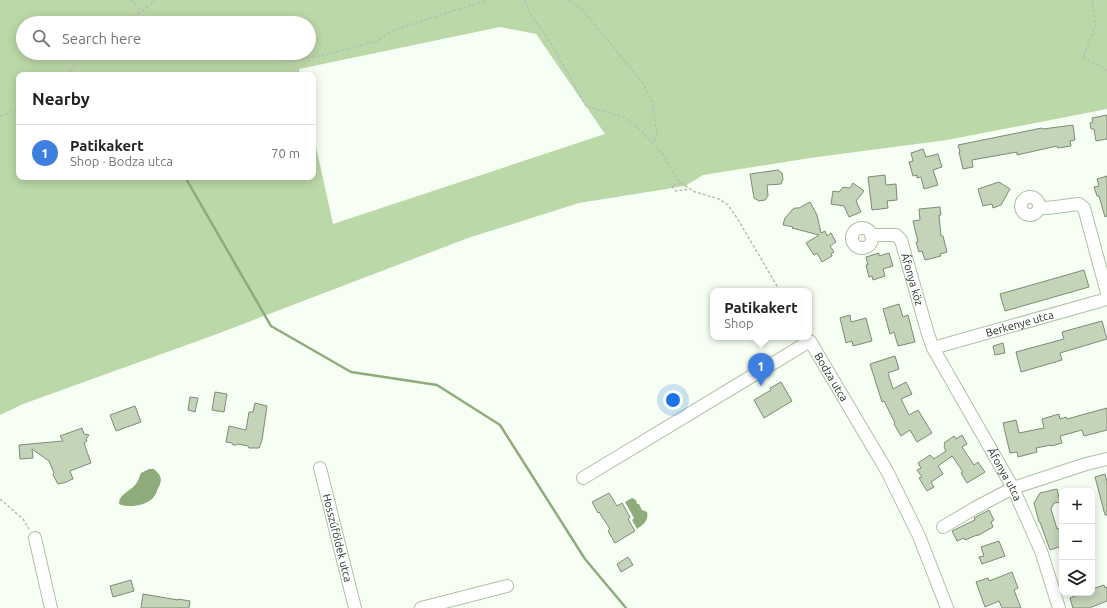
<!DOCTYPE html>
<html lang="en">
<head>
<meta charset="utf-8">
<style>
  :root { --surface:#fff; --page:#f2f2f2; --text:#202124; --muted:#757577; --line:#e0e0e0; --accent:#2563eb }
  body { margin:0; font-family:Ubuntu,sans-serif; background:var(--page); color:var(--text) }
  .controls { position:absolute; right:12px; bottom:12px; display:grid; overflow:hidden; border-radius:8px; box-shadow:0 2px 10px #0003 }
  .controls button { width:36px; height:36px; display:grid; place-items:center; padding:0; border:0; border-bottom:1px solid var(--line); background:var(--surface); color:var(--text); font:20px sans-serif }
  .you { position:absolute; left:673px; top:400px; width:14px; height:14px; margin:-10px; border:3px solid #fff; border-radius:50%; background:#1a73e8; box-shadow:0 0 0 6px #1a73e833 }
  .badge { display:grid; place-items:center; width:26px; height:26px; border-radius:50%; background:var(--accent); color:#fff; font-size:13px; font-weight:700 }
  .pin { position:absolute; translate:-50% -33px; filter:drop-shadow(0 1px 2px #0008) }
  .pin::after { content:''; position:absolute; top:21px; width:14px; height:12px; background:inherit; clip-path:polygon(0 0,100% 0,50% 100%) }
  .popup { position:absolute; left:710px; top:288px; width:102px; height:52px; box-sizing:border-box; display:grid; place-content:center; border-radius:8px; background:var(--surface); filter:drop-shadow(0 1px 3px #0005); font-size:13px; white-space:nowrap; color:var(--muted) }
  .popup b { font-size:15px; color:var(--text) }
  .popup::after { content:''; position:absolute; left:50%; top:100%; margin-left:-8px; border:8px solid transparent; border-top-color:var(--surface) }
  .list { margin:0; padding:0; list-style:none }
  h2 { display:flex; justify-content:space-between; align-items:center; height:52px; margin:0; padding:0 16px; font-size:17px }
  h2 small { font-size:13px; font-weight:400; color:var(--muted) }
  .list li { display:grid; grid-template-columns:26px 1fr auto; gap:12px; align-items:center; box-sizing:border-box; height:56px; padding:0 16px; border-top:1px solid var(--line) }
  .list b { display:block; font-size:15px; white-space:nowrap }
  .list p { margin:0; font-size:13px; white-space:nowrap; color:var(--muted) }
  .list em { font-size:13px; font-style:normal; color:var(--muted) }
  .icon { flex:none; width:22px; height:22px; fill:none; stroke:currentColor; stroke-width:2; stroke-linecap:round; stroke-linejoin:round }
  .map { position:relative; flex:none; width:1107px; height:608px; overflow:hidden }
  .search { position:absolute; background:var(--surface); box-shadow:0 2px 10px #0003; left:16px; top:16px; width:300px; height:44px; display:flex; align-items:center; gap:10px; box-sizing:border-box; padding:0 14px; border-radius:22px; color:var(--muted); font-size:15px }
  .panel { position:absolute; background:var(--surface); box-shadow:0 2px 10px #0003; left:16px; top:72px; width:300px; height:108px; border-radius:8px }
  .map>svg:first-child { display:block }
  .green { fill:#bbd8a8; fill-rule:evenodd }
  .water { fill:#8eac7b }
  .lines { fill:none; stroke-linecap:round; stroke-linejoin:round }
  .stream { stroke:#8eac7b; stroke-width:2.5 }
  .building { fill:#c3d4b9; stroke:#7c8b72 }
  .minor-casing { stroke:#afc0a5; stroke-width:14 }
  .path { stroke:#b8bfb4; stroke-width:1.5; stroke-dasharray:3 2; stroke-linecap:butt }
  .minor { stroke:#fff; stroke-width:12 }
  .labels { text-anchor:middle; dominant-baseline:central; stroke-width:4; stroke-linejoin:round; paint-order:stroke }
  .street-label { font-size:11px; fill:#272e23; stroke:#fff }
</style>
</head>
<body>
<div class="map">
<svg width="1107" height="608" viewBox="0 0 1107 608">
  <rect width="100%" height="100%" fill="#f7fef3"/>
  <path class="green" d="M0,0h1107v109l-160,31 -137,18 -107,17 -18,11 -106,17 -111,35 -251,96 -194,70 -23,11zM23,23h286v30h-286zM500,27l36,7 69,100 -272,90 -20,-91v44h-294v-102h281l-1,-6z"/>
  <path class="water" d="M149,469h5c2,2 5,5 6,7 2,4 0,9 -2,12 -1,4 -3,8 -6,11 -8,7 -24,9 -33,5 0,-10 10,-12 16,-19 3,-3 4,-8 6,-12z
    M632,498l4,2 1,4h2l3,6 5,2c2,9 -4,13 -10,17l-5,-9 2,-2 -9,-16z"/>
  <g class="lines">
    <path class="stream" d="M185,177l86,149 80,46 86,13 63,40 85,134 41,49"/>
  </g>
  <path class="building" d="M1107,115v24l-11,2 -2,-12h-3l-1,-6 3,-1 -1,-4z
    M1073,125l2,15 -5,1 1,5 -13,2 -1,-2 -40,9v-3l-45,8 1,7 -10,2 -4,-17h1l-2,-7 84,-17 1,1z
    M923,149l3,8 12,-3 4,13 -9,3 5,15 -14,4 -3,-12 -4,1v-3l-4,1 -4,-14 4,-1 -2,-8z
    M778,170l4,3 1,6 -2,5 -14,1 1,11 -3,4 -6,1 -5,-3 -4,-24z
    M885,175l1,10 10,-1 1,16 -10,1 1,7 -16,2 -4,-33z
    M1107,176v40l-2,1 -6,-21h-2l-3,-9 5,-1 -2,-7z
    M999,182l11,7 -9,16 -8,3 -1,-4 -9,2 -5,-17z
    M853,183l11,8 -8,10 5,11 -12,5 -5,-11 -13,-2 2,-13 6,1 4,-5 7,1z
    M810,202l7,13 4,18 4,-2 2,5 4,-3 5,9 -6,4 4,6 -3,2 1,2 -10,6 -5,-9 -3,2 -8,-12 13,-8 -27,-7 1,-1 -10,-2 2,-7 8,-9 2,-1h4z
    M940,207l1,8h-2l2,21h2l4,16 -7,2 1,2 -16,4 -3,-9 -3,1 -3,-10h2l-5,-21 7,-1 -1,-11z
    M879,253v3l10,-3 4,13 -10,3 2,7 -12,4 -1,-4 -3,1 -3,-12h2l-2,-8z
    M1084,270l5,17 -84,24 -5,-17z
    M899,304l4,13 5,-2 7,27 -17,4 -4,-14 -4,2 -7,-25z
    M850,315l1,7 15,-4 6,23 -19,5 -1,-5 -6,2 -6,-25z
    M1102,321l5,18 -47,14 2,7 -41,12 -5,-20 48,-13 -2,-7z
    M1003,343l2,10 -10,2 -2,-9z
    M895,356l4,13 -11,4 5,16 13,-7 6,12 -11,5 8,16 9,-5 14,23 -15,9 -7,-12 -9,6 -7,-12 1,-1 -11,-22 -2,1 -12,-38z
    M781,382l11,19 -28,17 -10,-18 17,-10 -1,-2z
    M215,392l12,2 -3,18 -12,-2z
    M190,397l8,1 -3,14 -7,-2z
    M255,403l12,3 -5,34 -3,8h-10l-1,-2 -10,-2 -2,1h-3l-1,-2 -6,-1 3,-16 17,4 3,-18h4z
    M135,406l6,16 -25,9 -6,-16z
    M1107,408v22l-23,6 -2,-6 -22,6 2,7 -11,3v-1l-15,3 1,4 -19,5 -1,-5 -7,1 -7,-30 13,-3 3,13 25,-5 -2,-9 17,-5 1,5 6,-2 1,2z
    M82,428l2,6 5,1 -3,4 1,2 -3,2 7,20 -21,8 3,8 -5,2 -1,1 -9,2 -5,-9 1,-2 -5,-12 -17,-12 1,9 -13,1 -1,-14 44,-4 -3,-5z
    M962,435l5,9 -5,3 12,18 4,-3 7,10 -18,11 -6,-10 2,-1 -11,-16 -14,10 5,8 -12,8 3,5 -7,4 -8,-13 3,-1 -5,-7 4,-2 -3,-5 12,-8 4,4 12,-8 -2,-4 1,-2 -1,-2 10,-7 2,3z
    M1105,474l2,8v33h-2l-10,-38z
    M1057,489l3,13 -6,1 -3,6 6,20 5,-2v19l-12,4 -10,-28h-1l-5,-19 6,-10z
    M609,493l8,13 5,-3 8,14 -2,2 7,12 -20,12 -7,-12 2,-2 -11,-17 -1,1 -6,-11z
    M989,510l5,10 -3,2 2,5 -16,9v-1l-12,5 -1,-2 -7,3 -5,-10 23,-11 -1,-2z
    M999,541l6,15 -23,8 -3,-7 5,-1 -3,-9z
    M628,557l5,8 -12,7 -4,-8z
    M1012,572l6,16 -4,2 7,18h-19l-3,-7 -14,6 -9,-25 12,-4 1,3z
    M131,580l3,11 -21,6 -3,-11z
    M1104,585l1,3 2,-1v14l-18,7h-16l-3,-10 12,-5h10v-4z
    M143,594l35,6v-1l12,2 -1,7h-48z"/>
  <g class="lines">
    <g class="minor-casing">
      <g id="minor">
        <circle cx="1030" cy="206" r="9"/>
        <path d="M1039,207l8,1 32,-4 5,4 23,85"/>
        <circle cx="862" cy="238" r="10"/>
        <path id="s1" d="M871,235h25l5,5 27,94 5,14 80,140 28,63 18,57"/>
        <path id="s2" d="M933,348l174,-49"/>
        <path id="s3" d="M320,468l35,140"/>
        <path id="s4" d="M583,478l227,-137 77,130 32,65 28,72"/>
        <path d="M943,527l32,-19 38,-20 73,-24 21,-5"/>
        <path d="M35,538l16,70"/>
        <path d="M421,608l86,-22"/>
      </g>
    </g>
    <path class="path" d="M131,0l10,11
      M525,0l4,12 20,28 37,66 38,11 14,11 15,15 11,13 11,20 6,7 14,9 24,7 9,6 9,13 43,73
      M569,0l12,8 61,74 10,19 5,33 -4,9
      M1092,0l4,25 -13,32 24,13
      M126,23l30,-23
      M282,62l42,-7 53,-14 17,-11 93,-30
      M66,75l20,-22
      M0,116l19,-7
      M681,183l-9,2 1,3 3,3 14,-2
      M0,499l23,20 6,10"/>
    <use href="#minor" class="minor"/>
  </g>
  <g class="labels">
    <g class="street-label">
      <text stroke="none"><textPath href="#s1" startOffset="73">Áfonya köz</textPath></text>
      <text stroke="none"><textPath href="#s2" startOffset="90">Berkenye utca</textPath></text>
      <text stroke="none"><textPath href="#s4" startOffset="307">Bodza utca</textPath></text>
      <text stroke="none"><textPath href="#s1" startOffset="290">Áfonya utca</textPath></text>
      <text stroke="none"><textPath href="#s3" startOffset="72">Hosszúföldek utca</textPath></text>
    </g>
  </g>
</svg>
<div class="controls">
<button>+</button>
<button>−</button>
<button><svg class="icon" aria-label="layers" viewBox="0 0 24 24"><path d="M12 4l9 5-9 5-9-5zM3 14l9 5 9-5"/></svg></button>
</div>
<div class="you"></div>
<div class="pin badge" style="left:761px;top:386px;background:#3f7fe0">1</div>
<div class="popup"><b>Patikakert</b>Shop</div>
<div class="search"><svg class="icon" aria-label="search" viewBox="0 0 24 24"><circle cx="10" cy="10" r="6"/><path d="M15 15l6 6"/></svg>Search here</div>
<section class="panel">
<h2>Nearby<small></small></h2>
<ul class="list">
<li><span class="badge" style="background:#3f7fe0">1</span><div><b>Patikakert</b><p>Shop · Bodza utca</p></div><em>70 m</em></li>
</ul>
</section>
</div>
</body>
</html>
